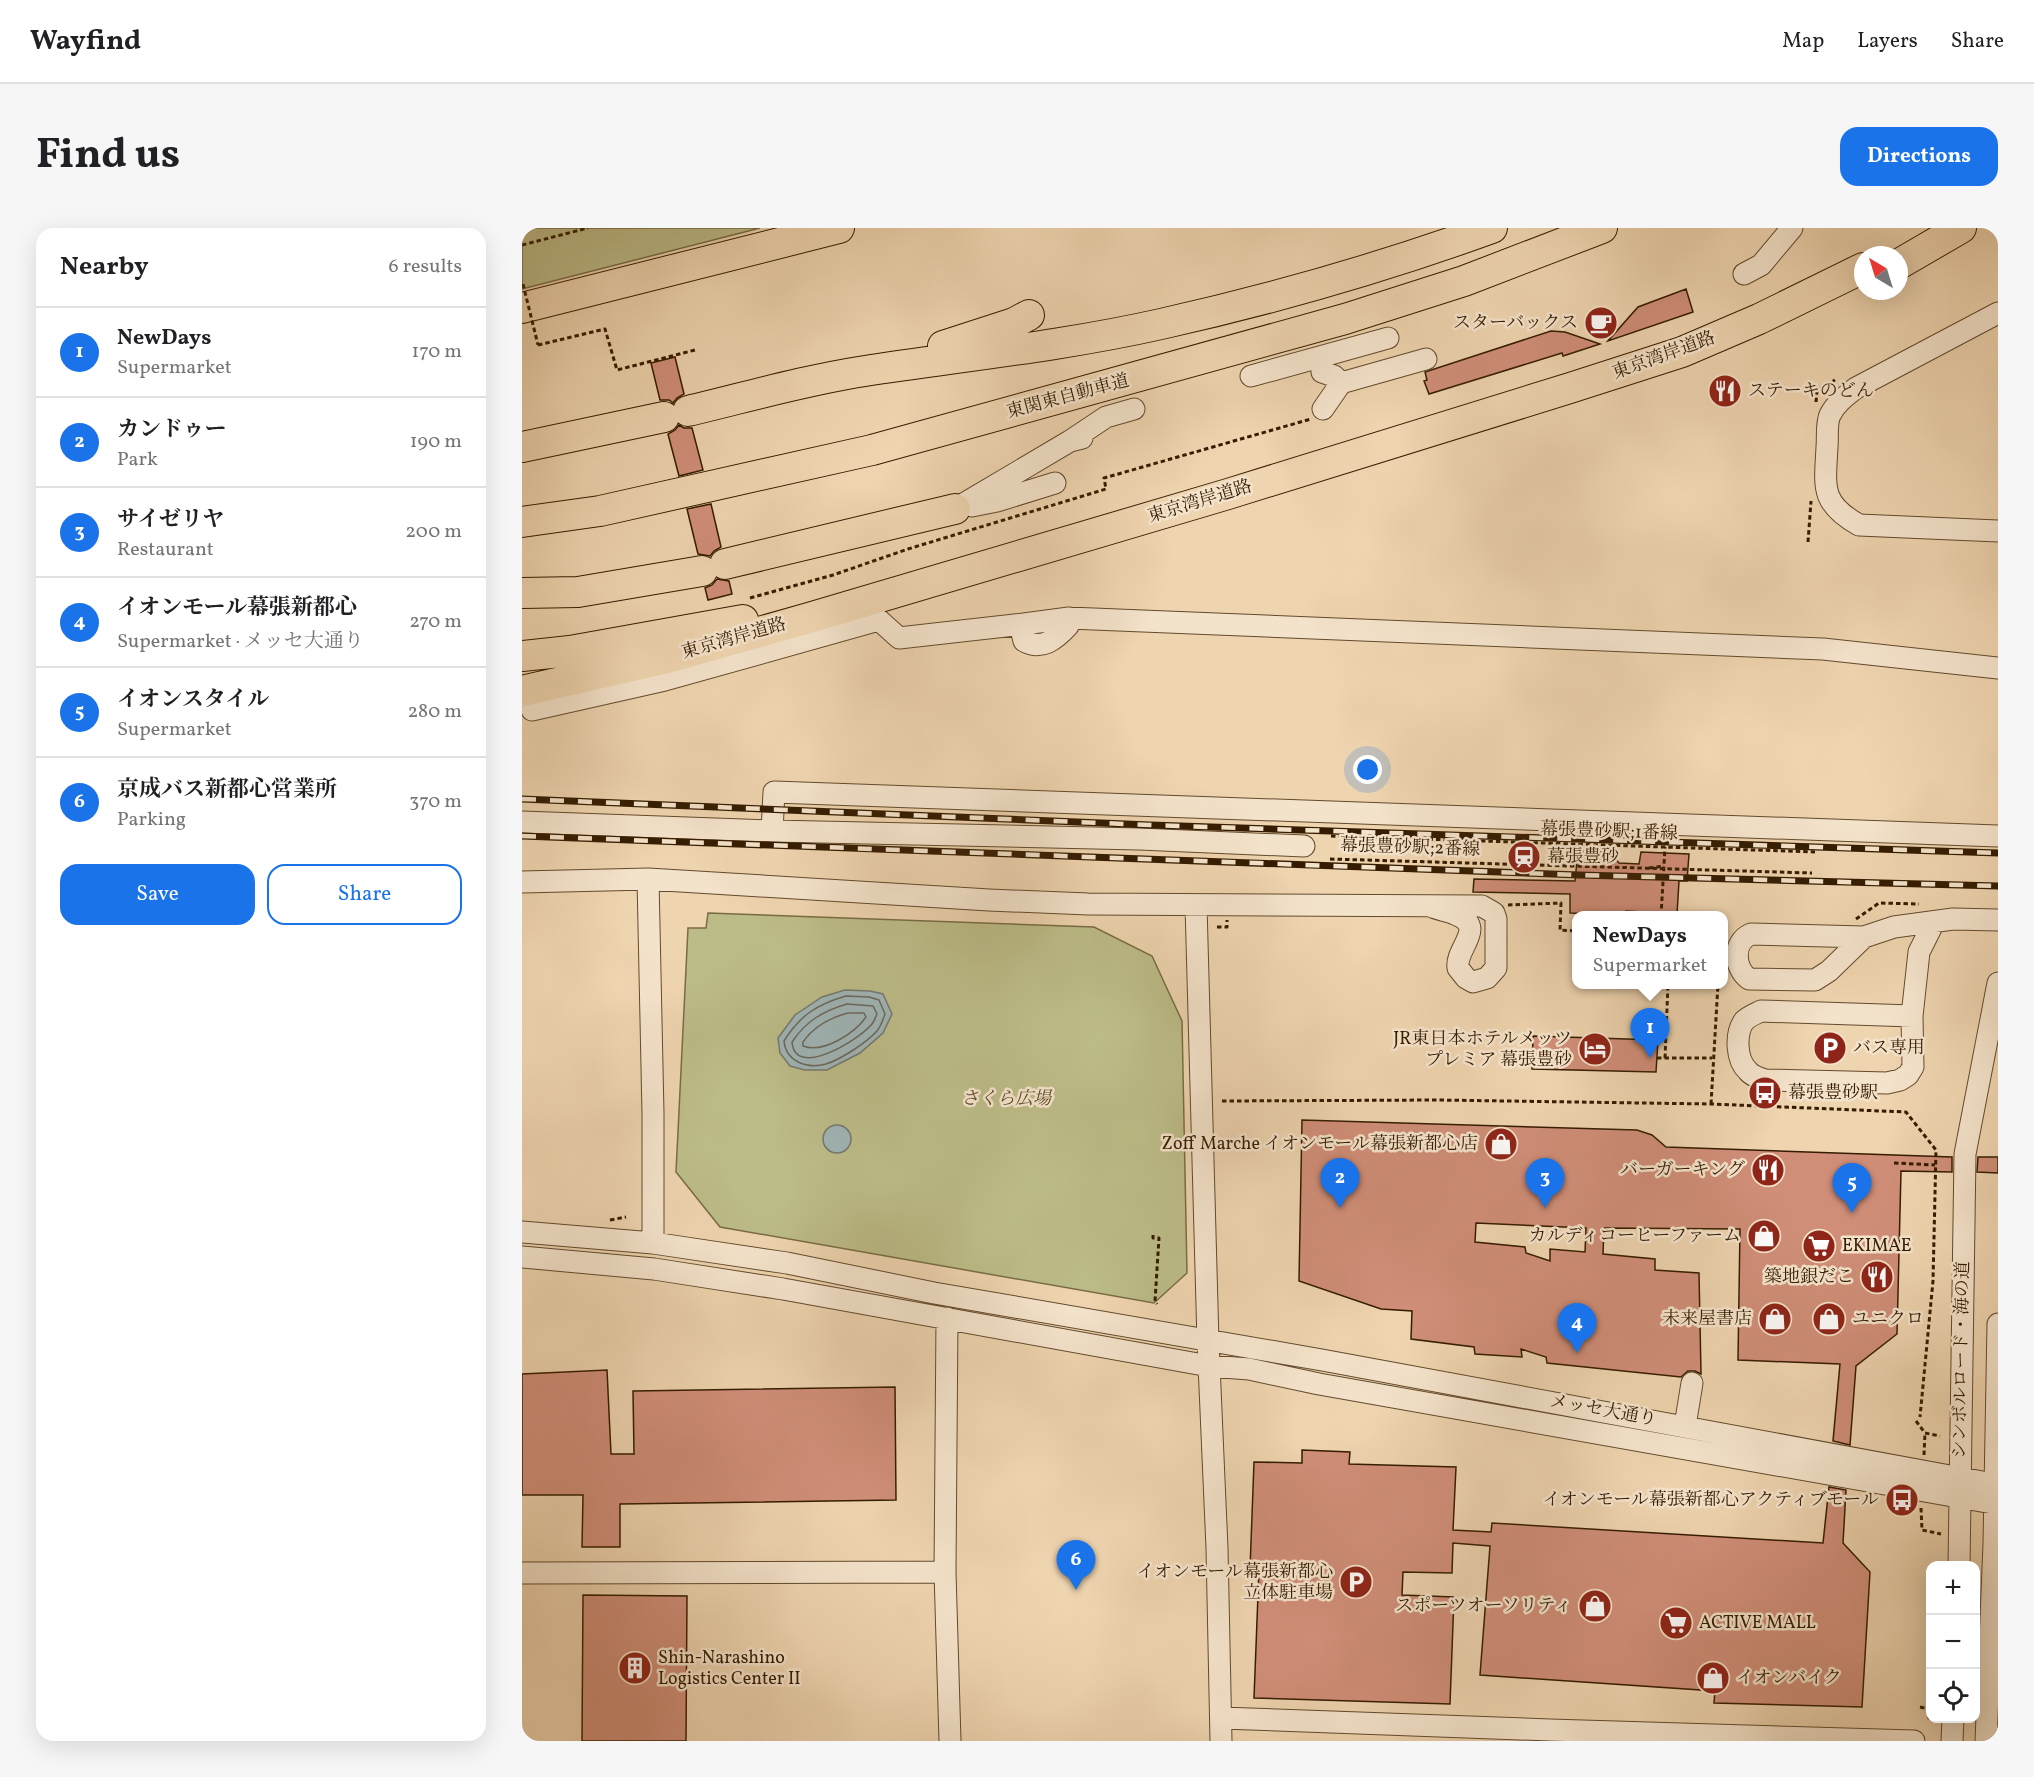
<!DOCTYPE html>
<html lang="en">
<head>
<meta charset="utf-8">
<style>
  :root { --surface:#fff; --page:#f6f6f6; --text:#202124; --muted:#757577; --line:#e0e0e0; --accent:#1a73e8 }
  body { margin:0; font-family:Vollkorn,"Noto Serif JP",serif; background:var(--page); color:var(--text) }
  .controls { position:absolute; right:18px; bottom:18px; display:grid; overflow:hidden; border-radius:12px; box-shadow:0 6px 24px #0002 }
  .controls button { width:54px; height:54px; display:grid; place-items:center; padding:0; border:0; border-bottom:2px solid var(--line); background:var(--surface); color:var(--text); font:30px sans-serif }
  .compass { position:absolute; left:1332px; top:18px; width:54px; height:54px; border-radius:50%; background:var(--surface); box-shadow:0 6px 24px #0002; rotate:322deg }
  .you { position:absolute; left:846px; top:542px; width:21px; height:21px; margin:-15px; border:4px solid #fff; border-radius:50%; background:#1a73e8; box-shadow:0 0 0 9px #1a73e833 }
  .badge { display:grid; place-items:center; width:39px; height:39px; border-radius:50%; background:var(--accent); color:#fff; font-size:20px; font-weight:700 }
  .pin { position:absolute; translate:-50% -50px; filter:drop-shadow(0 2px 3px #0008) }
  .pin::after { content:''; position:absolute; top:32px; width:21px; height:18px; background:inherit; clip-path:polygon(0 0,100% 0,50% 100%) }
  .popup { position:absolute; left:1050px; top:683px; width:156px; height:78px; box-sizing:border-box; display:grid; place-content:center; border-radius:12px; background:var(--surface); filter:drop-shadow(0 2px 4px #0005); font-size:20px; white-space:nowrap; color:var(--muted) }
  .popup b { font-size:22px; color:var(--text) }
  .popup::after { content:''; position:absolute; left:50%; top:100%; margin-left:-12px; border:12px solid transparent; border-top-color:var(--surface) }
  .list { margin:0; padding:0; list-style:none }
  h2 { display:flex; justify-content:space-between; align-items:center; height:78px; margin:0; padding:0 24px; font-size:26px }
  h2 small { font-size:20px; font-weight:400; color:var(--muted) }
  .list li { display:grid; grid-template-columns:39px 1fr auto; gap:18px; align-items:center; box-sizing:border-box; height:90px; padding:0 24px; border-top:2px solid var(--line) }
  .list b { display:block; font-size:22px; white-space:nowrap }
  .list p { margin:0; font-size:20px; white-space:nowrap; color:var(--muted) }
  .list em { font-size:20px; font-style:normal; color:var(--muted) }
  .actions { display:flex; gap:12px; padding:18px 24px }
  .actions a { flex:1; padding:14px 0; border:2px solid var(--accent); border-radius:18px; text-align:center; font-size:21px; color:var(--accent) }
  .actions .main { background:var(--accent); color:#fff }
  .icon { flex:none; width:33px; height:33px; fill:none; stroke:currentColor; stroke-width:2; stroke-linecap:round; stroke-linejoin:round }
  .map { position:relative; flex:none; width:1476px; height:1513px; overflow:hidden; border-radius:18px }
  header { display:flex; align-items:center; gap:36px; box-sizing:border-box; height:84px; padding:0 30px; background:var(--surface); border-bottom:2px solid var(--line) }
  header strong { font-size:28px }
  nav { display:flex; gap:33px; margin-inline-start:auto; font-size:21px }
  .intro { display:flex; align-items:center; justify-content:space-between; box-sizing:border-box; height:144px; padding:0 36px }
  h1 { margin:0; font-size:42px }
  .button { padding:15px 27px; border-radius:18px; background:var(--accent); color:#fff; font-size:21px; font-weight:700 }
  main { display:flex; gap:36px; padding:0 36px }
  aside { flex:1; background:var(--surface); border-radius:18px; box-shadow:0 6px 24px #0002 }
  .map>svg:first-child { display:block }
  .green { fill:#bcbc88; stroke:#786c44; stroke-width:1.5 }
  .water { fill:#9fb5b7; stroke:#75786e; stroke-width:1.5 }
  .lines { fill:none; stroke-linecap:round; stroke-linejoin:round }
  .shore { stroke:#6a685c; stroke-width:1.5 }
  .building { fill:#d08e78; stroke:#351c00; stroke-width:1.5; fill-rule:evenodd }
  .minor-casing { stroke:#634a2c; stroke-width:23 }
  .highway-casing { stroke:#351c00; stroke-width:32 }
  .path { stroke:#351c00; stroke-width:3; stroke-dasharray:4.5 3; stroke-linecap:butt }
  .minor { stroke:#f4e3cb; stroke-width:21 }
  .highway { stroke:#eed4af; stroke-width:30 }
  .rail-casing { stroke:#351c00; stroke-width:7 }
  .rail { stroke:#f4e3cb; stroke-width:4.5; stroke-dasharray:14; stroke-linecap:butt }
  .path-bridge { stroke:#351c00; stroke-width:3; stroke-dasharray:4.5 3; stroke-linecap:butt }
  .labels { text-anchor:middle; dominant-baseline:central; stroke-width:5; stroke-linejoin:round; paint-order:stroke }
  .poi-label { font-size:18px; fill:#351c00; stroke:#f4e3cb; text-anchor:end }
  .street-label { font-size:18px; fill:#351c00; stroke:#f4e3cb }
  .park-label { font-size:18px; font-style:italic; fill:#5e4c29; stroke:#f4e3cb }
</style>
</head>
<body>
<header>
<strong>Wayfind</strong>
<nav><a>Map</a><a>Layers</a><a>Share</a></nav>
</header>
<div class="intro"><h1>Find us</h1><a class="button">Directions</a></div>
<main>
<aside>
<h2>Nearby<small>6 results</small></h2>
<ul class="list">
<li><span class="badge">1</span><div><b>NewDays</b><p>Supermarket</p></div><em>170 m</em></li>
<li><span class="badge">2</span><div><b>カンドゥー</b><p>Park</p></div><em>190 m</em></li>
<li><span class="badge">3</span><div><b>サイゼリヤ</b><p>Restaurant</p></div><em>200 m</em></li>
<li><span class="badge">4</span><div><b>イオンモール幕張新都心</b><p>Supermarket · メッセ大通り</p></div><em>270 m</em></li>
<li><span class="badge">5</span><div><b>イオンスタイル</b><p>Supermarket</p></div><em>280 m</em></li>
<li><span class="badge">6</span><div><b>京成バス新都心営業所</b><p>Parking</p></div><em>370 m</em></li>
</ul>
<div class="actions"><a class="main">Save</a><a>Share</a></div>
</aside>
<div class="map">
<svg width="1476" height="1513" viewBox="0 0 1476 1513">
  <rect width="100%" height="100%" fill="#eed4af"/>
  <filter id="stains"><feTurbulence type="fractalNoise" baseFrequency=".00333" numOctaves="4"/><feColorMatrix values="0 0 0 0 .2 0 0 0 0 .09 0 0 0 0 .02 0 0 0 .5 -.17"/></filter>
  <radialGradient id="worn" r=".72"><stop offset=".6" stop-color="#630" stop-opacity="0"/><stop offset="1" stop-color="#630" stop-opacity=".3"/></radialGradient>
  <path class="green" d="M0,0h238l-238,61z
    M186,685l386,14 58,29 30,65 5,252 -33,30 -434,-76 -44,-55 12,-244h18z"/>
  <path class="water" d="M323,762l25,1 13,3 9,20 -9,19 -23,20 -33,17h-22l-15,-4 -10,-13 -2,-15 17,-23 27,-18z
    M301 911a14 14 0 1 1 28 0a14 14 0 1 1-28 0Z"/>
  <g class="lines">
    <path class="shore" d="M324,768l23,1 10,3 6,14c-2,5 -4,12 -8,17 -10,11 -35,28 -51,33 -19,5 -40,-2 -42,-23 16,-26 34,-37 62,-45z
      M325,776l26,2 4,8c-2,4 -3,9 -7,12 -11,13 -75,54 -78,16 14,-21 31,-31 55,-38z
      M326,785h16l2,4c-11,16 -43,37 -63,29v-4c11,-16 26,-24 45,-29z"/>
  </g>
  <path class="building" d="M1164,61l7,23 -85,29 30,-34z
    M1029,103l14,1 35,12 -37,12 -1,-3 -133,41 -5,-13 3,-1 -2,-8z
    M153,129l9,37 -7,4 -4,5 -4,-3h-9l-9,-37z
    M157,197l5,3h8l11,42 -24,6 -11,-42 7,-4z
    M189,276l10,43 -7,4 -4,5 -12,-2 -11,-45z
    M195,351l12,2 3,13 -24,6 -3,-12 7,-3z
    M1056,623l32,1 9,11 20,1 2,-12 48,2 -2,27h-8l-2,33 -51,-3 -1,4 -55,-2v-19l-97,-2 1,-13 101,2z
    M1011,808l125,4 -2,32 -124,-3z
    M780,892l335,10 15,5 14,12 286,10v15l-51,-1 -4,163 -41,32 -6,79 -17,-4 7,-77 -102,-4 2,-131 -136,-1 -1,26 52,5v11l44,3 2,101 -6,-3h-7l-7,6 -134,-14 -1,-6 -25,-8 1,8 -47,-3 -1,-7 -63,-8 1,-28 -31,-2 -82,-28zM954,995l110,5 -1,24 -35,-3v12l-24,-8 -1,-6 -50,-5z
    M1456,929h20v16l-21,-1z
    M85,1142l4,84h23l-1,-63 262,-4 1,113 -276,4v43h-38l1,-52h-61v-121z
    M780,1222l48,2 -1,12 107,3 -3,63 38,2 1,-9 331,20 6,-56 17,3 -3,53 27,29 -8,135 -148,-4 1,-12 -235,-16 10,-129 -37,-3 -1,30 -49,-1 -1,23 52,2 -4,107 -196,-6 5,-129h-9l4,-107 48,1z
    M61,1367l104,1 -1,145h-104z"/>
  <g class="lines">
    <g class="minor-casing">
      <path id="minor" d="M1222,46l17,-9 31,-37
        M1476,85l-142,75c-10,8 -20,15 -26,27 -4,8 -2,22 -3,32 -2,40 -7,56 32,78l139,6
        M800,144l12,4 7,7 85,-24
        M729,148l137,-38
        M801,181l18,-26
        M548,213l36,-24 28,-8
        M450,278l25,-5 58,-18
        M433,281l115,-68 12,-3
        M547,390l754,31 175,19
        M10,482l133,-30 214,-60 20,18 125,-14 -2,9 2,8c18,10 32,-2 44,-15l1,-8 -45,6
        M0,594l250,9 2,-39 1224,44
        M250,603l367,8 165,7
        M126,651l5,235v129
        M0,654l126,-3 341,21 99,4 394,2 12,7 2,6v49l-9,10 -14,4 -7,-4 -8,-10c-3,-20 29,-40 -1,-53 -8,-4 -18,-5 -27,-9
        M674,677l12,437 9,206 4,193
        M1342,709l-35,34 -14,9 -66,-1c-15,-11 -17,-37 2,-45l113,3 30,-10 59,-8 45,1
        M1390,788l-151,-5c-6,3 -12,5 -17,10 -9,13 -8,39 4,50 4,5 11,7 17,9l122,3 13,-3 8,-5 5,-8 -1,-51 7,-64 15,-30
        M0,1004l131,11 134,20 147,30 388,67 676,125
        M0,1029l132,12 129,20 426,77 40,3 70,15 679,120
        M425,1090l-2,254 5,169
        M1163,1198l7,-43
        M1437,1338l6,-412 33,-171
        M0,1345l423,-1
        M699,1490l329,12 364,11
        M1430,1513l1,-23
        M1464,1513l8,-197 4,-220"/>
    </g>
    <g class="highway-casing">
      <path id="highway" d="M1377,36l62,-36
        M0,80l317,-80
        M421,118l71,-23 15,-8
        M166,183c59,-14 118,-31 177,-40 99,-15 198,-25 296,-47 112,-25 223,-57 331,-96
        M0,219l142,-30
        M0,294l78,-11 272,-61 473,-131 119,-38 138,-53
        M203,336l230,-55
        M0,365l56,-1 124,-21
        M0,428l48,-5 173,-31
        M0,463l145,-33 142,-40 419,-124 342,-106 112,-36 77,-33 104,-51"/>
    </g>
    <path class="path" d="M0,17l66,-17
      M16,117l67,-16 12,41 78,-20
      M1294,174l1,-12 18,-10
      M1286,314l3,-41
      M228,370l83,-23 75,-26 198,-60 -2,-11 207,-59
      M809,608l484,16
      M1127,640l15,-2
      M986,677l53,-2 -1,27 16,1
      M1139,688l4,-69
      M1334,691l23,-16 40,1
      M1202,696l3,4
      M695,699h10v-7
      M1135,830h55
      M1143,830l3,-74
      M700,873l216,-1 273,4 195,8 30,38 -3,131 -13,136
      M1189,876l7,-120
      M1372,935l41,2
      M88,992l16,-3
      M631,1007v3h6l-4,63 2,3
      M1394,1193l9,12 15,3
      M1402,1227l1,-22
      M1399,1280l1,22 19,4
      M1398,1479l9,2v13"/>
    <use href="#minor" class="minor"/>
    <use href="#highway" class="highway"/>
    <g class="rail-casing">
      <path id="rail" d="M0,571l628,26 848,28
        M0,608l1057,39 419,11"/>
    </g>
    <use href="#rail" class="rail"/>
    <path class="path-bridge" d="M1,56l15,61
      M808,631l482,14"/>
  </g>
  <defs>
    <g id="cafe-disc" transform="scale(1.725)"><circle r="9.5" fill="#8f2418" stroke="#f4e3cb"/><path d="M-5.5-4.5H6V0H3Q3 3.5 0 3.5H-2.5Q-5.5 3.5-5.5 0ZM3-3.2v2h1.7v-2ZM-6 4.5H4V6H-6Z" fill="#fff"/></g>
    <g id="restaurant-disc" transform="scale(1.725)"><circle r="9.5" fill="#8f2418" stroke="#f4e3cb"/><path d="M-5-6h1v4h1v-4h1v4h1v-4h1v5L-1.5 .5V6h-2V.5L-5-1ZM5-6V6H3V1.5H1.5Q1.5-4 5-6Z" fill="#fff"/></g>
    <g id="station-disc" transform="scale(1.725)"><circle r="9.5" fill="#8f2418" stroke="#f4e3cb"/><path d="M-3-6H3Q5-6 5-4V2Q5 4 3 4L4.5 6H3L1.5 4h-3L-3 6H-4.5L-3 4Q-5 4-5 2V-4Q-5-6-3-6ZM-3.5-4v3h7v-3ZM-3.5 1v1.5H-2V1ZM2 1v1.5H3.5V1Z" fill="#fff"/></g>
    <g id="parking-disc" transform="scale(1.725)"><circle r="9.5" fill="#8f2418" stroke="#f4e3cb"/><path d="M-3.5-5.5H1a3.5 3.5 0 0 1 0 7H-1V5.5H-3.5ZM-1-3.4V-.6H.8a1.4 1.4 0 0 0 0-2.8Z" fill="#fff"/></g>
    <g id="hotel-disc" transform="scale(1.725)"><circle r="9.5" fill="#8f2418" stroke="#f4e3cb"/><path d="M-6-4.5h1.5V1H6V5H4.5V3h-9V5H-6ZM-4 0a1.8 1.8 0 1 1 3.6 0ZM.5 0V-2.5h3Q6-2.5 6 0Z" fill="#fff"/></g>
    <g id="bus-disc" transform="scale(1.725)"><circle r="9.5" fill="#8f2418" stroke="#f4e3cb"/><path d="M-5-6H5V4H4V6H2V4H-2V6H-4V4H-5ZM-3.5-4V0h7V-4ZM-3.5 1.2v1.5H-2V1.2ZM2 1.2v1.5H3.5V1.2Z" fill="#fff"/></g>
    <g id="shop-disc" transform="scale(1.725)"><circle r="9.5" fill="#8f2418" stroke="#f4e3cb"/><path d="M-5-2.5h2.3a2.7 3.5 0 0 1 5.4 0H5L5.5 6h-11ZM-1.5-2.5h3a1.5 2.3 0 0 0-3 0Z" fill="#fff"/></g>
    <g id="supermarket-disc" transform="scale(1.725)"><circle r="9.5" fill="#8f2418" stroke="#f4e3cb"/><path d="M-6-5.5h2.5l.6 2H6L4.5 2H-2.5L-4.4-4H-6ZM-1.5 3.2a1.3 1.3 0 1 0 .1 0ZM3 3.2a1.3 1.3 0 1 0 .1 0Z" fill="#fff"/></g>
    <g id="building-disc" transform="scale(1.725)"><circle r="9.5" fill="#8f2418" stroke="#f4e3cb"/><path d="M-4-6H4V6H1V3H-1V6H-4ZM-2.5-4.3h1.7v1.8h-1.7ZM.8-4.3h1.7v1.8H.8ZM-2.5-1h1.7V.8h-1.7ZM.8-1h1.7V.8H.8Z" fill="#fff"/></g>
  </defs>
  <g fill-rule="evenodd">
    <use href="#cafe-disc" x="1079" y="95"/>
    <use href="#restaurant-disc" x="1203" y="163"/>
    <use href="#station-disc" x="1002" y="629"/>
    <use href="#parking-disc" x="1308" y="820"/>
    <use href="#hotel-disc" x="1073" y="821"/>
    <use href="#bus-disc" x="1243" y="865"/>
    <use href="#shop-disc" x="979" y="916"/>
    <use href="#restaurant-disc" x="1246" y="942"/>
    <use href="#shop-disc" x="1242" y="1008"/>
    <use href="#supermarket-disc" x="1297" y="1018"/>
    <use href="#restaurant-disc" x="1355" y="1049"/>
    <use href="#shop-disc" x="1253" y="1091"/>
    <use href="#shop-disc" x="1307" y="1091"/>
    <use href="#bus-disc" x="1380" y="1272"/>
    <use href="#parking-disc" x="834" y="1354"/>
    <use href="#shop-disc" x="1073" y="1378"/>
    <use href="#supermarket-disc" x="1154" y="1395"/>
    <use href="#building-disc" x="113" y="1440"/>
    <use href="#shop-disc" x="1191" y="1450"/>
  </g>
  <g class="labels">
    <g class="poi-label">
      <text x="1056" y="95">スターバックス</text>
      <text x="1226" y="163" text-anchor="start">ステーキのどん</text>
      <text x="1025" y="629" text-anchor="start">幕張豊砂</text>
      <text x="1050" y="811">JR東日本ホテルメッツ<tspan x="1050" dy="21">プレミア 幕張豊砂</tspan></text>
      <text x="1331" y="820" text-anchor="start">バス専用</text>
      <text x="1266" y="865" text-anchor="start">幕張豊砂駅</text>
      <text x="956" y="916">Zoff Marche イオンモール幕張新都心店</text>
      <text x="1223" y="942">バーガーキング</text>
      <text x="1219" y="1008">カルディコーヒーファーム</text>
      <text x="1320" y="1018" text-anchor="start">EKIMAE</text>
      <text x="1332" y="1049">築地銀だこ</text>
      <text x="1230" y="1091">未来屋書店</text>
      <text x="1330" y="1091" text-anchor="start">ユニクロ</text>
      <text x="1357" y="1272">イオンモール幕張新都心アクティブモール</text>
      <text x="811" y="1344">イオンモール幕張新都心<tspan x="811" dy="21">立体駐車場</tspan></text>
      <text x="1050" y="1378">スポーツオーソリティ</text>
      <text x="1177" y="1395" text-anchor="start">ACTIVE MALL</text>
      <text x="136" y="1430" text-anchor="start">Shin-Narashino<tspan x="136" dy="21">Logistics Center II</tspan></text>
      <text x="1214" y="1450" text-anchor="start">イオンバイク</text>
    </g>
    <g class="street-label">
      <text transform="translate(1142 128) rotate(-20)">東京湾岸道路</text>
      <text transform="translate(546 169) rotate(-15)">東関東自動車道</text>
      <text transform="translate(678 274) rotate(-17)">東京湾岸道路</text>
      <text transform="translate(212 411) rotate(-16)">東京湾岸道路</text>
      <text transform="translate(1087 604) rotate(2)">幕張豊砂駅;1番線</text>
      <text transform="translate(888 620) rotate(2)">幕張豊砂駅;2番線</text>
      <text transform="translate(1440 1132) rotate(-89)">シンボルロード・海の道</text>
      <text transform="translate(1081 1183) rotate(10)">メッセ大通り</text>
    </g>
    <g class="park-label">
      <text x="484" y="871">さくら広場</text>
    </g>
  </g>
  <rect width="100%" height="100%" filter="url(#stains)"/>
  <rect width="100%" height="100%" fill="url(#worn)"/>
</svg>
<div class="controls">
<button>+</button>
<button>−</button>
<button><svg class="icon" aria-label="locate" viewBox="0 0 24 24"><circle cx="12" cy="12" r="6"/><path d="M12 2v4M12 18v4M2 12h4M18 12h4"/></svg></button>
</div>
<svg class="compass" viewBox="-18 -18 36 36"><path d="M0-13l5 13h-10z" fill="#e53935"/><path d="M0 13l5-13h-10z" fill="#757577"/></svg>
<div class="you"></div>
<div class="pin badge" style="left:1128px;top:830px">1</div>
<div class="popup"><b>NewDays</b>Supermarket</div>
<div class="pin badge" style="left:818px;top:980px">2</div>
<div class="pin badge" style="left:1023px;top:980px">3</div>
<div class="pin badge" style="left:1055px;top:1125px">4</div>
<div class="pin badge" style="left:1330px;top:985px">5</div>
<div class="pin badge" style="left:554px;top:1362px">6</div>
</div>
</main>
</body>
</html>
